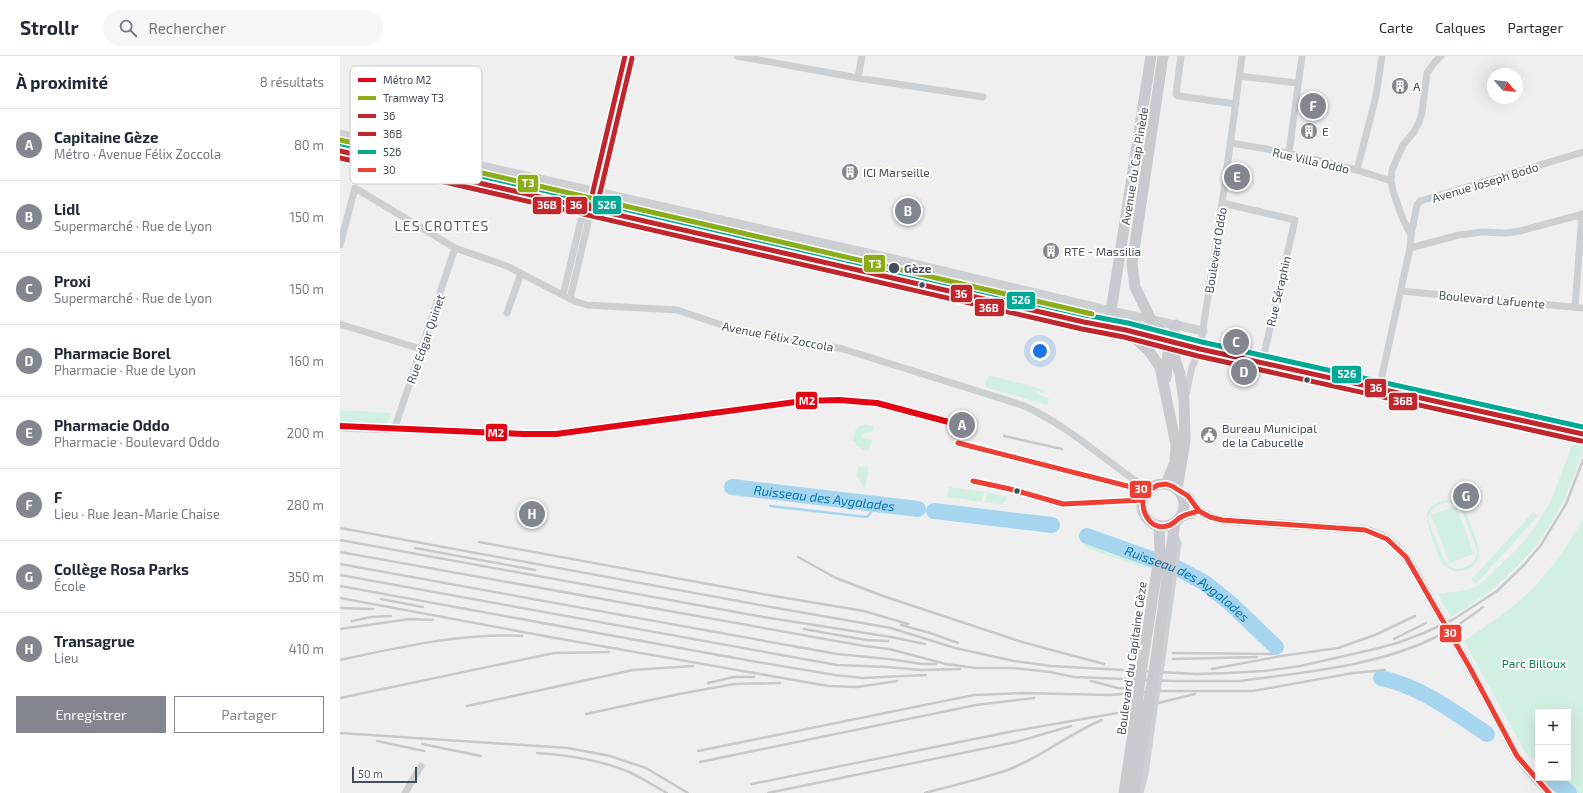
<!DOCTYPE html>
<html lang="fr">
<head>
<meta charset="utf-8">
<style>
  :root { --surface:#fff; --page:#f6f6f7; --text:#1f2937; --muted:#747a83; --line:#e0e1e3; --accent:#81868f }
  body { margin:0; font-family:"Exo 2",sans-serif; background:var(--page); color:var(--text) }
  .controls { position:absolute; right:12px; bottom:12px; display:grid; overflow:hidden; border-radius:0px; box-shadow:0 4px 16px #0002 }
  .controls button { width:36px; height:36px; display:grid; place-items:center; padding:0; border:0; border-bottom:1px solid var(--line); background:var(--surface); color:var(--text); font:20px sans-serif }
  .compass { position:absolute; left:1147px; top:12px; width:36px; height:36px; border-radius:50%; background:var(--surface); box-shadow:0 4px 16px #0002; rotate:117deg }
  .scale { position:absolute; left:12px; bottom:10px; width:65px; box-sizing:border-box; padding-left:4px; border:2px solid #454e5c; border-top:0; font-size:11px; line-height:14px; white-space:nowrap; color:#454e5c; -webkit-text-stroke:3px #fff; paint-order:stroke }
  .you { position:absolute; left:700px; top:295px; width:14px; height:14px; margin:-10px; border:3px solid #fff; border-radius:50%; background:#1a73e8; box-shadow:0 0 0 6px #1a73e833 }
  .badge { display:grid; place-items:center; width:26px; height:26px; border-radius:50%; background:var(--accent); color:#fff; font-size:13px; font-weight:700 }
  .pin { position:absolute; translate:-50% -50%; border:2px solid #fff; box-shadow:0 1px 4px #0006 }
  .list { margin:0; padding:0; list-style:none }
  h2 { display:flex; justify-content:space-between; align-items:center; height:52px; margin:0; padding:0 16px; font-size:17px }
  h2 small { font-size:13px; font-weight:400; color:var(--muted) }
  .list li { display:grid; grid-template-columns:26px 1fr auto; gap:12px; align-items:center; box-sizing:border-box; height:72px; padding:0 16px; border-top:1px solid var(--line) }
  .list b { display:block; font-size:15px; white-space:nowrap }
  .list p { margin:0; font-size:13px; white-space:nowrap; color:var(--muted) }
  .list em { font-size:13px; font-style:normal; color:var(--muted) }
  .actions { display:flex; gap:8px; padding:12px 16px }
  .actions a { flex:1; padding:9px 0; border:1px solid var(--accent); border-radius:0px; text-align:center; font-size:14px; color:var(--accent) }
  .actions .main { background:var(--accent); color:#fff }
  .icon { flex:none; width:22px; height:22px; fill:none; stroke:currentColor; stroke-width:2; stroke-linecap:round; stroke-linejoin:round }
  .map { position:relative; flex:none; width:1243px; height:737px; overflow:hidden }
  header { display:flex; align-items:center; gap:24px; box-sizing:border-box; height:56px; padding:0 20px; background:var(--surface); border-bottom:1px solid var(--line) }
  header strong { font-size:19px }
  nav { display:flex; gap:22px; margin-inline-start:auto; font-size:14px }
  .search { width:280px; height:36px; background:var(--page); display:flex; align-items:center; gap:10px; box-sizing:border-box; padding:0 14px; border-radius:22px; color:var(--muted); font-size:15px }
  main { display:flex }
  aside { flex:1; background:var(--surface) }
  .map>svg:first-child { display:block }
  .green { fill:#d2f0e1; fill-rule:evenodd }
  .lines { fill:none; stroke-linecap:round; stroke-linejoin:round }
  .stream { stroke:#a6d6ef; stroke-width:2.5 }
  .river { stroke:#a6d6ef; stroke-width:16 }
  .minor { stroke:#cdd0d3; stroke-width:7 }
  .tertiary { stroke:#cdd0d3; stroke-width:9 }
  .primary { stroke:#c8cad0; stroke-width:11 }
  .rail { stroke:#c6c8ca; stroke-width:2.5 }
  .minor-bridge { stroke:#cdd0d3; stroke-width:7 }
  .tertiary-bridge { stroke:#cdd0d3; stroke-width:9 }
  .primary-bridge { stroke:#c8cad0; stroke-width:11 }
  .bus-1-casing { stroke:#fff; stroke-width:8 }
  .bus-2-casing { stroke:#fff; stroke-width:8 }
  .bus-3-casing { stroke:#fff; stroke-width:8 }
  .bus-4-casing { stroke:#fff; stroke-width:8 }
  .bus-1 { stroke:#c0262c; stroke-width:5 }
  .bus-2 { stroke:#c0262c; stroke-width:5 }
  .bus-3 { stroke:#00a994; stroke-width:5 }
  .bus-4 { stroke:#ee3f34; stroke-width:5 }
  .tram-1-casing { stroke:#fff; stroke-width:8 }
  .tram-1 { stroke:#8aad19; stroke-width:5 }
  .metro-1-casing { stroke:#fff; stroke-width:9 }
  .metro-1 { stroke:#e30513; stroke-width:6 }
  .stop-dot { fill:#454e5c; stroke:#fff; stroke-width:1.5 }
  .labels { text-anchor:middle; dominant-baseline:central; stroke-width:4; stroke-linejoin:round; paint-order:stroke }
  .poi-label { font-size:12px; fill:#454e5c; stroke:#fff; text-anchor:start }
  .street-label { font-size:12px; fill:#454e5c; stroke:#fff }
  .stop-label { font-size:12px; font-weight:bold; fill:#454e5c; stroke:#fff; text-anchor:start }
  .park-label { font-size:12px; fill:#148058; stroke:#fff }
  .water-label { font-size:13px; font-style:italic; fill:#0775ad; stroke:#fff }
  .quarter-label { font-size:14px; letter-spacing:1px; fill:#5a5d63; stroke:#fff }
  .key { fill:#fff; stroke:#c7cace; stroke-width:1 }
  .key-label { font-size:11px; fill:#454e5c }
  .line-badge { stroke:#fff; stroke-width:1.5 }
  .badge-label { font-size:11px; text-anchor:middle; font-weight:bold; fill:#fff }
</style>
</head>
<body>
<header>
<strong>Strollr</strong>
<div class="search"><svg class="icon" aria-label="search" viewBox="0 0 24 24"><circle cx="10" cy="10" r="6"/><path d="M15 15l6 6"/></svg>Rechercher</div>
<nav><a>Carte</a><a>Calques</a><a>Partager</a></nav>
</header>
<main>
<aside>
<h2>À proximité<small>8 résultats</small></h2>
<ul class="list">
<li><span class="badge">A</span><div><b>Capitaine Gèze</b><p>Métro · Avenue Félix Zoccola</p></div><em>80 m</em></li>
<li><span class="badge">B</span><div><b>Lidl</b><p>Supermarché · Rue de Lyon</p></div><em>150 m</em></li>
<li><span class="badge">C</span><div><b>Proxi</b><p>Supermarché · Rue de Lyon</p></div><em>150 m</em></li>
<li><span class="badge">D</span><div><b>Pharmacie Borel</b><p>Pharmacie · Rue de Lyon</p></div><em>160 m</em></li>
<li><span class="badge">E</span><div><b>Pharmacie Oddo</b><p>Pharmacie · Boulevard Oddo</p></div><em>200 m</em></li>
<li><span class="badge">F</span><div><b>F</b><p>Lieu · Rue Jean-Marie Chaise</p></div><em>280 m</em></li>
<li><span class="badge">G</span><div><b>Collège Rosa Parks</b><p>École</p></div><em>350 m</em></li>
<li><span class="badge">H</span><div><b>Transagrue</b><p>Lieu</p></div><em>410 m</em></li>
</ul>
<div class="actions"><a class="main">Enregistrer</a><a>Partager</a></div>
</aside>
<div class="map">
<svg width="1243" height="737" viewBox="0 0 1243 737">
  <rect width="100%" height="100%" fill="#f0efef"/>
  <path class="green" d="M648,319l57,15 -1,3 -7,-2 -1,3 13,4 -2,7 -62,-18z
    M0,354l52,3 -6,13 -46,-2z
    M525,368l9,2 -1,5 -10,3 -2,3 11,3 -3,11 -5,-1 -9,-5 1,-3h-3c1,-10 2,-16 12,-18z
    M1233,387l10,2v4c-23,78 -62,127 -132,168l-13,-23 28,-4 12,-4 39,-37 16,-19 17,-27z
    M518,410l11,2 -4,21 -8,-13z
    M609,431l36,5 -4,10 -34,-5z
    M648,436l19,5 -4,8 -19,-3z
    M1106,444c5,-1 11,1 14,4 6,6 8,15 11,22 7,18 18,40 -11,45 -7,1 -15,-3 -18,-9 -5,-6 -17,-42 -15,-49 3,-8 11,-10 19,-13zM1106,446l8,1 6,4 17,42v4l-3,9c-25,18 -31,-3 -38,-23 -3,-7 -9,-16 -7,-24 3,-8 11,-10 17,-13z
    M1116,450l18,48 -24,9 -19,-48z
    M1193,456l5,4 -62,68 -5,-4z
    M1243,463v274h-6l-17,-15h8v-66h-30v50l-12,-8 -62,-113c24,-16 48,-32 68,-52 21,-21 36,-45 51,-70z
    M744,485l62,23 -1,4 -58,-20 -3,-2z"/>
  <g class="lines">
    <path class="stream" d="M430,450l97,11 6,-7 15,-4"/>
    <g class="river">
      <path id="s1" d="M392,431l186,22"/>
      <path d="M594,455l118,14"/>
      <path id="s2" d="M747,480l92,33 26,14 25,20 46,44"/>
      <path d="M1041,622c41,9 71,33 106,56"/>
      <path d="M1211,722l18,15"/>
    </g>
    <path class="minor" d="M397,0l121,22 125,19
      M841,0l-5,38 2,2 58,8
      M899,20l58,7
      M518,22l4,-22
      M891,87l58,10 68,17 34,11
      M949,97l13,-97
      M1017,114l19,-74 6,-40
      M882,147l73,17 -33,143
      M1071,179l6,-30 3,-4 163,-49
      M0,189l15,-57 100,60 52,18 67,35 13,4 90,5 54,18 112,21 179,56c46,20 84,57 127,85
      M1070,192l49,-13 23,-3 24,1 14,-2 63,-17
      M1061,235l182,17
      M223,239l18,-75 8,-12
      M230,243l18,-76 1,-15 36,-152
      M1235,251l7,-93
      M167,257l14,-40
      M0,268l81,25
      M1039,333l31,-141 1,-13 -9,-18 -9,-26 -2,-10 1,-11 11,-25 11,-13 5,-10 3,-9 5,-40 7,-10 7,-7
      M846,338l6,-27 8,-18 24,-159 18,-134
      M0,372l54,2 61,-182
      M821,609l15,-107 2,-14 -3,-9
      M65,737l16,-27
      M800,737l5,-19 9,-65"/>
    <path class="tertiary" d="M0,78l545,123 226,54 92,20
      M0,95l744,171 42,8 74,19 383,85
      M839,435l9,5 11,15 11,6 12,3 143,10c7,2 16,4 22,9 23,16 34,45 48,68
      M840,462l19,-7
      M1130,612l47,88 10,13 22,24"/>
    <path class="primary" d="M811,0l-40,255 15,19 23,21 11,16 16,78 -1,18 -9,21
      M823,0l-31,208 3,23 16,33 18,21 11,33 4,26 1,41 -8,48
      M826,322l3,-37 7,-16
      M802 449a21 21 0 1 1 42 0a21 21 0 1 1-42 0Z
      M802,609l18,-113 -1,-26
      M815,609l20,-143
      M784,737l12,-80
      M794,737l13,-81"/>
    <path class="rail" d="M664,380l58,13
      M0,472l425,78 126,22 64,20 59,13 37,5 145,8 33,-1 35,-2 36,-5 75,-17 22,-6 27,-10 30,-14 43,-28 27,-26 17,-20 25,-41 17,-44
      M0,484l423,77 128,20 34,7
      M139,486l289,53 96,16 44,13
      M75,492l120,22
      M0,496l524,94 25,3 57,15 30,4h38l36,4 24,5 101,4h69
      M458,501l38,21 47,18 139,46 82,22
      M0,508l497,90 52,5 33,5h14
      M0,519l497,90 50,2 34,3 39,-1
      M0,530l417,76 78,13 27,3 64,-3
      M0,542l210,39 278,49 29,1 40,-6
      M41,543l42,8
      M0,552l33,1
      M12,565l19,-4 20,-1
      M561,569l29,8 28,10
      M0,573l70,-10 23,1
      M464,573l62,11 22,1
      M1054,583l32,-16
      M833,597l100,1
      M833,603l84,-2
      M0,604c60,-13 121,-27 182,-24
      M872,613l69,-13 57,-8 37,-13 40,-19
      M751,625l27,7 10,1
      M900,625c65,-9 134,-14 194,-43 17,-8 34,-19 49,-31
      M368,627l26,-6h20
      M0,642l214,-45 55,-1
      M127,650l166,-36 60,-4
      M246,658l93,-20 55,-10 46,-1
      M0,677l228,15 42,8 36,12 42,25
      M37,685l47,10
      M82,688l59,12
      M358,695l276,-56 49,-2 86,2 52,-4h92l100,-18 32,-3
      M197,697c31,2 63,7 92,19 13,6 25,14 38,21
      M360,706l276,-57 58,-7
      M412,728l262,-53 103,-18 78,-19
      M428,737l248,-51 55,-16
      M585,737c28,-8 58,-14 85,-24 33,-13 60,-36 92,-49"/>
    <path class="minor-bridge" d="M814,653l7,-44"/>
    <path class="tertiary-bridge" d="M1095,551l35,61"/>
    <path class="primary-bridge" d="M807,656l8,-47
      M796,657l6,-48"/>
    <g class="bus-1-casing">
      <path id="bus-1" d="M0,95l744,171 42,8 74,19 383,85
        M249,152l36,-152"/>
    </g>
    <g class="bus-2-casing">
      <path id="bus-2" d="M0,102l742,171 42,8 74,19 383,85
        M256,154l36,-152"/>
    </g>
    <g class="bus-3-casing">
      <path id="bus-3" d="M2,88l743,171 43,8 74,19 381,85"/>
    </g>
    <g class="bus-4-casing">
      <path id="bus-4" d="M618,387l189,48 11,-6 8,-1 6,2 16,10 11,15 11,6 12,3 143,10 22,9 19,18 64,111 47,88 32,37
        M633,425l37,8 53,15 80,-4c-1,14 8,30 24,26 6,-1 9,-6 14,-9 5,-3 12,-4 18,-6"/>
    </g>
    <use href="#bus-1" class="bus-1"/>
    <use href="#bus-2" class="bus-2"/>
    <use href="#bus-3" class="bus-3"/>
    <use href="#bus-4" class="bus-4"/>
    <g class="tram-1-casing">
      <path id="tram-1" d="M0,84l752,174"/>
    </g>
    <use href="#tram-1" class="tram-1"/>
    <g class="metro-1-casing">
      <path id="metro-1" d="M0,370l183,8h33l247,-33 36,-1 38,3 83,22"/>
    </g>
    <use href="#metro-1" class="metro-1"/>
  </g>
  <defs>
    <g id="building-disc" transform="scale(0.9)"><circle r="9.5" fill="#81868f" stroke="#fff"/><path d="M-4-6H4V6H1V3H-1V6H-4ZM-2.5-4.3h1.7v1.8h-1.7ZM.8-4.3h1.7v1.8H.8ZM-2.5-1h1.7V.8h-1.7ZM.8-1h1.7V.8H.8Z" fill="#fff"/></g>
    <g id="civic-disc" transform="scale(0.9)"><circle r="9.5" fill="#81868f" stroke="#fff"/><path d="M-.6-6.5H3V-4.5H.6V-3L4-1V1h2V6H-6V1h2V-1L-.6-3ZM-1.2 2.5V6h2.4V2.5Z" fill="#fff"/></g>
  </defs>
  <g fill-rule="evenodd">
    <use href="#building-disc" x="1060" y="30"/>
    <use href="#building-disc" x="969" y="75"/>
    <use href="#building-disc" x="510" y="116"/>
    <use href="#building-disc" x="711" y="195"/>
    <use href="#civic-disc" x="869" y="379"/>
  </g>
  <g class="stop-dot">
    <circle cx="554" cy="212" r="6"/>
    <circle cx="582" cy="229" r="3.5"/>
    <circle cx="967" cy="324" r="3.5"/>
    <circle cx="677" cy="435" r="3.5"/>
  </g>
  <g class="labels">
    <g class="poi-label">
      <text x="1073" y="30">A</text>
      <text x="982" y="75">E</text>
      <text x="523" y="116">ICI Marseille</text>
      <text x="724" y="195">RTE - Massilia</text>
      <text x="882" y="372">Bureau Municipal<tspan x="882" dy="14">de la Cabucelle</tspan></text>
    </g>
    <g class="street-label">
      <text transform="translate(971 104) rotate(13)">Rue Villa Oddo</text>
      <text transform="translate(794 110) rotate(-81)">Avenue du Cap Pinède</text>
      <text transform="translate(1145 126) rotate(-17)">Avenue Joseph Bodo</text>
      <text transform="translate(875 194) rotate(-81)">Boulevard Oddo</text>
      <text transform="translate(938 235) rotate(-77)">Rue Séraphin</text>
      <text transform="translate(1152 243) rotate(5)">Boulevard Lafuente</text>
      <text transform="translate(438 280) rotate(11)">Avenue Félix Zoccola</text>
      <text transform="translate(85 283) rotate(-71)">Rue Edgar Quinet</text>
      <text transform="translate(791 602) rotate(-82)">Boulevard du Capitaine Gèze</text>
    </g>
    <g class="stop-label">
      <text x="564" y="212">Gèze</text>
    </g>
    <g class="park-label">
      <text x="1194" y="607">Parc Billoux</text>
    </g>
    <g class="water-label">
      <text stroke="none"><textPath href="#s1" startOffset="93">Ruisseau des Aygalades</textPath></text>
      <text stroke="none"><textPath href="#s2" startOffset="112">Ruisseau des Aygalades</textPath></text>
    </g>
    <g class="quarter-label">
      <text x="102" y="169">LES CROTTES</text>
    </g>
  </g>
  <rect x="10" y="10" width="132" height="118" rx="6" class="key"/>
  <rect x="18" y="22" width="18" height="4" fill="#e30513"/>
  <rect x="18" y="40" width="18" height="4" fill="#8aad19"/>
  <rect x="18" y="58" width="18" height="4" fill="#c0262c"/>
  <rect x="18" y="76" width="18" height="4" fill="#c0262c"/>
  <rect x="18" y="94" width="18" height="4" fill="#00a994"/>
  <rect x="18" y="112" width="18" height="4" fill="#ee3f34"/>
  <g class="key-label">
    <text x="43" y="28">Métro M2</text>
    <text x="43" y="46">Tramway T3</text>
    <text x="43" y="64">36</text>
    <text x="43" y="82">36B</text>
    <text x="43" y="100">526</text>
    <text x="43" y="118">30</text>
  </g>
  <g class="line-badge">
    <rect x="177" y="118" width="22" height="19" rx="4" fill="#8aad19"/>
    <rect x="252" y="139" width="30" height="20" rx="4" fill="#00a994"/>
    <rect x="225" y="140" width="23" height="19" rx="4" fill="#c0262c"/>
    <rect x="192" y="140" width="30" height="19" rx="4" fill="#c0262c"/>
    <rect x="523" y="198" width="23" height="19" rx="4" fill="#8aad19"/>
    <rect x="610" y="228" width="23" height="19" rx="4" fill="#c0262c"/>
    <rect x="666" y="235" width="30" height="19" rx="4" fill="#00a994"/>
    <rect x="634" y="242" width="31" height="19" rx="4" fill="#c0262c"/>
    <rect x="991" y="309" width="31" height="19" rx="4" fill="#00a994"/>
    <rect x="1024" y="322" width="23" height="20" rx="4" fill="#c0262c"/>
    <rect x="455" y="335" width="23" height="19" rx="4" fill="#e30513"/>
    <rect x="1048" y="336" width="30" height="19" rx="4" fill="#c0262c"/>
    <rect x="145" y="367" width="23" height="19" rx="4" fill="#e30513"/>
    <rect x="789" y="424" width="23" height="19" rx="4" fill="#ee3f34"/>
    <rect x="1099" y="568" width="23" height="19" rx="4" fill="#ee3f34"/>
  </g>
  <g class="badge-label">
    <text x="188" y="131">T3</text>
    <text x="267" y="153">526</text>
    <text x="236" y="153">36</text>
    <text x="207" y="153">36B</text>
    <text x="535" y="212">T3</text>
    <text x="621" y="242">36</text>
    <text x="681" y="248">526</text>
    <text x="649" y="256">36B</text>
    <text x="1007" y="322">526</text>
    <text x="1036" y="336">36</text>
    <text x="467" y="349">M2</text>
    <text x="1063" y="349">36B</text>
    <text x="156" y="381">M2</text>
    <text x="801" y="437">30</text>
    <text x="1110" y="581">30</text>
  </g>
</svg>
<div class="controls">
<button>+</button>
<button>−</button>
</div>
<svg class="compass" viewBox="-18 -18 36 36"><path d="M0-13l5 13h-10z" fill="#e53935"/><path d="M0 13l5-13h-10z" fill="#747a83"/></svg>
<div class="scale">50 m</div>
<div class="you"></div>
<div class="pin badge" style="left:622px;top:369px">A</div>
<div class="pin badge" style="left:568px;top:155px">B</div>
<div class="pin badge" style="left:896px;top:286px">C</div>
<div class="pin badge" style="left:904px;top:316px">D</div>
<div class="pin badge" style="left:897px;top:121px">E</div>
<div class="pin badge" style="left:973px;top:50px">F</div>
<div class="pin badge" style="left:1126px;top:440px">G</div>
<div class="pin badge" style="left:192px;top:458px">H</div>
</div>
</main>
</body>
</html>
